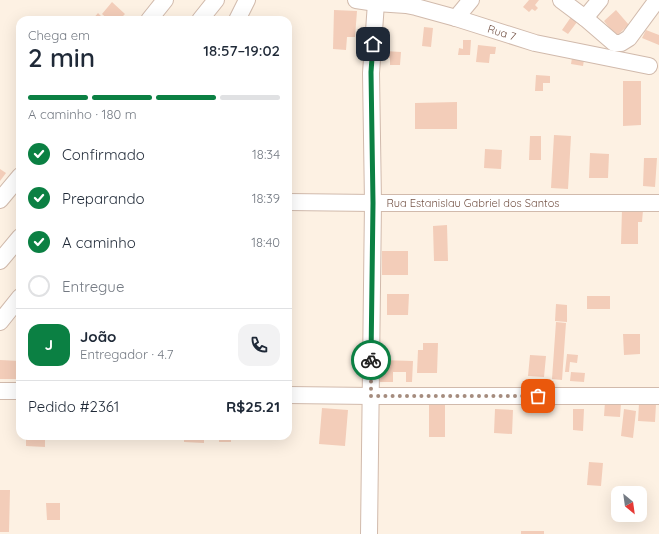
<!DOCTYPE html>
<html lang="pt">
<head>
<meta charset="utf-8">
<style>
  body { margin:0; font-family:Quicksand,sans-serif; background:#f2f2f3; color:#1f2937; height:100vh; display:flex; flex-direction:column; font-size:15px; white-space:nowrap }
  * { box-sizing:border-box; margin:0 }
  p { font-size:13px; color:#747a83 }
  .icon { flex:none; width:22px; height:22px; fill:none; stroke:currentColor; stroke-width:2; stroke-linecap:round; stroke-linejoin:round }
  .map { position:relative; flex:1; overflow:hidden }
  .details { position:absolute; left:16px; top:16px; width:276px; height:424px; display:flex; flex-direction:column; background:#fff; border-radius:12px; box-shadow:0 4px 16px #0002 }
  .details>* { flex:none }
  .needle { width:26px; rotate:151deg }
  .tools { position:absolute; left:611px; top:486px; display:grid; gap:8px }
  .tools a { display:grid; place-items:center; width:36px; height:36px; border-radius:8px; background:#fff; box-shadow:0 4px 16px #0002; font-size:20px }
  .pin { position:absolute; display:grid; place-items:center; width:34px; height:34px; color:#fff; margin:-17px; border-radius:8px; box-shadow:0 2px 6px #0006 }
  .courier { position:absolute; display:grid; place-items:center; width:40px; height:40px; margin:-20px; border:3px solid #0b8043; border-radius:50%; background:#fff; color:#222; box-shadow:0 1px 5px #0007 }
  .summary em { font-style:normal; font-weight:600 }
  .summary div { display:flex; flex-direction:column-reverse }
  .summary { display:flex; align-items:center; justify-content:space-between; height:68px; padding:0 12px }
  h1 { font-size:26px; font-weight:600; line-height:30px }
  .bar { display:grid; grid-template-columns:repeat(4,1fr); gap:6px 4px; align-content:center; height:48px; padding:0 12px }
  .bar i { height:5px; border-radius:3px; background:#e0e1e3 }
  .bar .selected { background:#0b8043 }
  .bar p { grid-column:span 4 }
  .line { display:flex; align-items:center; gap:10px; padding:0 12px; border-top:1px solid #e0e1e3 }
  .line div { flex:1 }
  .round { display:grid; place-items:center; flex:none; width:42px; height:42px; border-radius:12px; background:#f2f2f3 }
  ol { padding:0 12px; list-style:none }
  li { display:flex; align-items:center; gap:12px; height:44px }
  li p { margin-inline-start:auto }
  li .icon { padding:4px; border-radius:50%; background:#0b8043; color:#fff; stroke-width:4 }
  li:last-child { color:#747a83 }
  li i { width:22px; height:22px; border:2px solid #e0e1e3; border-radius:50% }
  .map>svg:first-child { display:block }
</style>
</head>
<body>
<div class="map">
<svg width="659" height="534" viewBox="0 0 659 534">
  <rect width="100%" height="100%" fill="#fdf1e3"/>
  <path fill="#f3cdb9" d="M529 0H539L535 5 538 8 535 11 532 9 529 12 523 7Z
    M112 2 125 14 119 20H109L102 14Z
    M334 10 357 11 355 37H347L346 50 333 49Z
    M616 10 629 25 616 36 604 21Z
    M98 13 105 20H92Z
    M571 17 577 22 568 34 562 30Z
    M424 27 433 28 431 47 422 46Z
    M646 30 659 35V45L642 38Z
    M463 40H471L470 55H458L459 48 463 49Z
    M478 45 496 47 495 54H490L489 63 476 62Z
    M385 51 401 52 400 65H390V58H385Z
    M573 52 585 54 583 66 571 64Z
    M536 75 550 76V83H543V91H535Z
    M623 81H641V125L623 126Z
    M457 102V129H415V103Z
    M554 135 571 136 568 189 551 188Z
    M530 136H541V160H529Z
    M485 149 502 150 501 169 484 168Z
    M590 153 609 154 608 178H589Z
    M644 158H657L655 187 643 186Z
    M0 169 6 173 0 181Z
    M622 209 643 210 642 222H638V244H621Z
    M447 225 448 261H434L433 226Z
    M382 251H408V275H382Z
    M387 294H409L408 315H387Z
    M587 296H610V309H587Z
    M556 304 567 305V322L555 321Z
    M556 322 566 323 562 380 552 379Z
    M623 334H640V354L624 355Z
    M423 343H438L437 373H417L418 350H423Z
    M567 354 578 355 577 363 570 362 569 372H565Z
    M530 355 546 356 544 377 528 376Z
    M0 360 20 361V379H0Z
    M381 360 413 361 412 382H406V372H393V382H380Z
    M571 372 585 373 584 382 570 381Z
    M605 402 621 403 620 417 604 416Z
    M639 403 656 404 655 422 638 421Z
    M429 404H445V437H429Z
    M322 408 348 410 345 446 319 444Z
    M495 409 513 410 512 434 494 433Z
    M573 409H584L583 431 573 430Z
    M624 409 636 411 633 438 621 436Z
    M26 436H45V447L26 446Z
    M184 436H204V443L184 442Z
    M219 436H231V442H219Z
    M258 436H277V439L258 440Z
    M589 462 603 463 601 486 587 485Z
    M0 490H10L9 532H0Z
    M46 503H60V520H47Z
    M521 531H544V534H521Z"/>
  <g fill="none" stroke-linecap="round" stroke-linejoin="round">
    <g stroke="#d1baac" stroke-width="18">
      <g id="minor">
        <path id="s1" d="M356 0 376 3 406 5 416 7 456 18 535 43 649 66"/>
        <path d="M561 0 585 18 600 0"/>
        <path d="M456 18 471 0"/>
        <path d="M585 18 614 43H621L629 38 657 0"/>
        <path d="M149 20 165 0"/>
        <path d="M200 20 216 0"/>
        <path d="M237 20 247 0"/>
        <path d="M0 200 20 176"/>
        <path id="s2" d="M288 202 373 203H659"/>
        <path d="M0 261 20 237"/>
        <path d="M0 322 20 297"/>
        <path d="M0 391H20"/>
        <path d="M288 395 371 396H659"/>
        <path d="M369 534 373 203 371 73 376 3"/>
      </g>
    </g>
    <use href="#minor" stroke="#fff" stroke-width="16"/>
  </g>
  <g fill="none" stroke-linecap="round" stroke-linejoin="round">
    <path stroke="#a58c7e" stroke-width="4" stroke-dasharray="0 7.2" d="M371 360V396H538"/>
    <path stroke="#0b8043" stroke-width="5" d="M371 360 373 203 371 72 373 44"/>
  </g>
  <g text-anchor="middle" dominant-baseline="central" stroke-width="4" stroke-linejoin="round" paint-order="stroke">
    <g font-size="11" fill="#765548" stroke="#fff5ea">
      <text stroke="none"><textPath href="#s1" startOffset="150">Rua 7</textPath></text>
      <text stroke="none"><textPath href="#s2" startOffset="185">Rua Estanislau Gabriel dos Santos</textPath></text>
    </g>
  </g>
</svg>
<div class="tools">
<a><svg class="needle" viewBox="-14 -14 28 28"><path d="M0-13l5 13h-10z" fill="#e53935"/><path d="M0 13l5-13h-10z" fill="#747a83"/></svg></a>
</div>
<div class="pin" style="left:538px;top:396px;background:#ea580c"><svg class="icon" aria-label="bag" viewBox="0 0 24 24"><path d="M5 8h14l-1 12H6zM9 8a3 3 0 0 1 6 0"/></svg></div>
<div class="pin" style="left:373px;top:44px;background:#1f2937"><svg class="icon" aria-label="home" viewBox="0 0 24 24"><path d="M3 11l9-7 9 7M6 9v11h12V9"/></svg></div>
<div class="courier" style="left:371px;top:360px"><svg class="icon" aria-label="bike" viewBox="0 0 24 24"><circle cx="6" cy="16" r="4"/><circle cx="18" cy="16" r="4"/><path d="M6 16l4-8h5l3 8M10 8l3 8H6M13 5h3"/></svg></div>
<section class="details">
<div class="summary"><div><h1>2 min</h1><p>Chega em</p></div><em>18:57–19:02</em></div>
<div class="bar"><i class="selected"></i><i class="selected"></i><i class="selected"></i><i></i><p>A caminho · 180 m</p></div>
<ol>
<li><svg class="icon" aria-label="check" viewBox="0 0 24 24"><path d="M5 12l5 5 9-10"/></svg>Confirmado<p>18:34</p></li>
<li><svg class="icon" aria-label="check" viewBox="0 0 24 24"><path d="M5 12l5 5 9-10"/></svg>Preparando<p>18:39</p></li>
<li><svg class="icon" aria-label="check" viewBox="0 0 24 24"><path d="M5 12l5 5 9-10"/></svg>A caminho<p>18:40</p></li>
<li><i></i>Entregue</li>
</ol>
<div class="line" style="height:72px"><b class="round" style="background:#0b8043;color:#fff">J</b><div><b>João</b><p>Entregador · 4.7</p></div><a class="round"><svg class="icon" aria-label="phone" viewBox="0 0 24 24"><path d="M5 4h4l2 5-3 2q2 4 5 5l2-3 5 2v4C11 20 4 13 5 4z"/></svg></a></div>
<div class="line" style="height:52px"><div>Pedido #2361</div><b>R$25.21</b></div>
</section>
</div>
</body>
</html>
